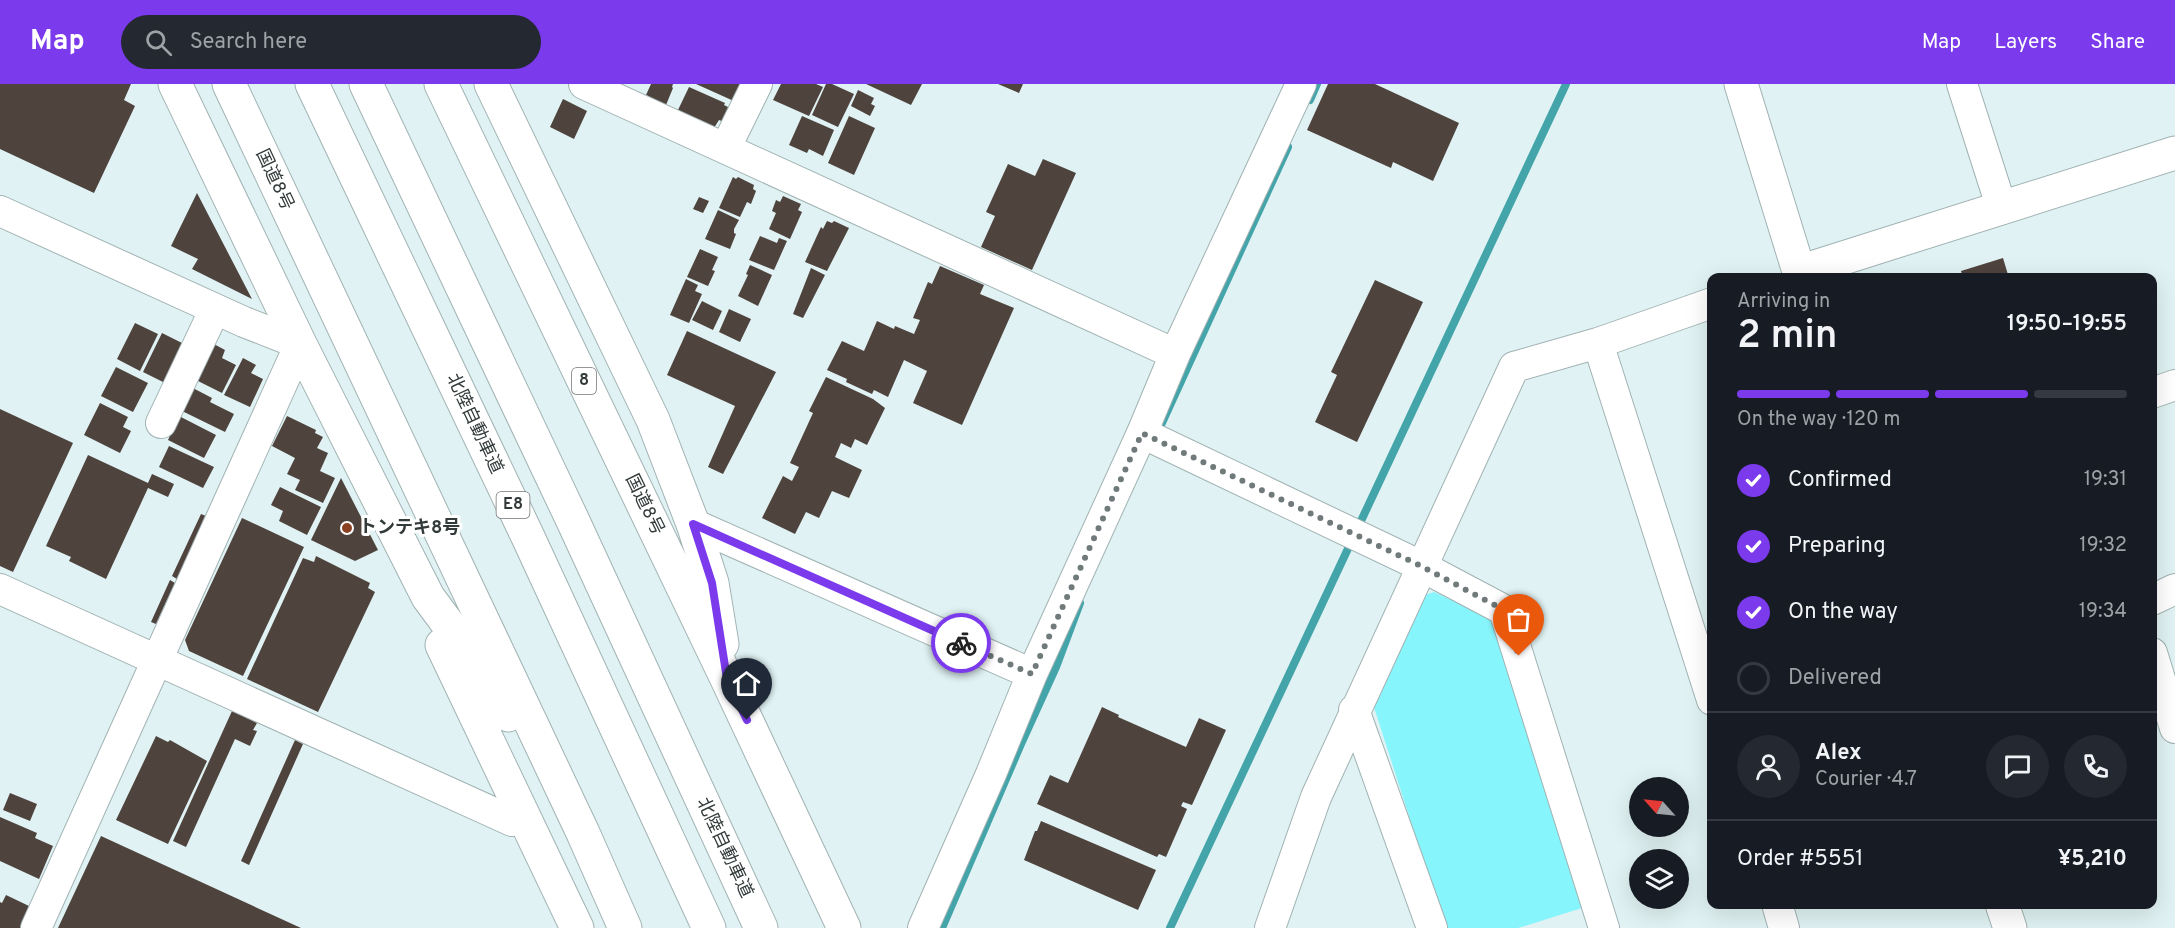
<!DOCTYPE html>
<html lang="en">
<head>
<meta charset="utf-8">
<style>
  body { margin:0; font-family:Overpass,"Noto Sans JP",sans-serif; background:#242831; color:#f1f3f6; height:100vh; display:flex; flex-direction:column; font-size:22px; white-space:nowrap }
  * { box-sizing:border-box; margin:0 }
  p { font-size:20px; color:#9ea1a6 }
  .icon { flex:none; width:33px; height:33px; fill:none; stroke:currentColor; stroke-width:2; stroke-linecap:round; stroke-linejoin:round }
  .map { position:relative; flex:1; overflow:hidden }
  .sheet { position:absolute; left:1707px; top:189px; width:450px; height:636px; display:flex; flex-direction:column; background:#171b24; border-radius:12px; box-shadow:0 6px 24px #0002 }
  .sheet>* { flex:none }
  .needle { width:39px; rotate:297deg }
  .controls { position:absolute; left:1629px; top:693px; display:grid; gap:12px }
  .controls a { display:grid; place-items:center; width:60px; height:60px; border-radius:50%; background:#171b24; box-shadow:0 6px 24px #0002; font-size:30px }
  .pin { position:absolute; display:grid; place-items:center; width:51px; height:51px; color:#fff; margin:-62px -26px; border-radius:50% 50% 50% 0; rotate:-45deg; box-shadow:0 0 6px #0007 }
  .pin .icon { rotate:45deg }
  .courier { position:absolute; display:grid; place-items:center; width:60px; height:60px; margin:-30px; border:4px solid #7c3aed; border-radius:50%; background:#fff; color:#222; box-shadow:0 2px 8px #0007 }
  .headline em { font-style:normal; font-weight:600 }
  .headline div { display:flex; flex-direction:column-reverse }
  .headline { display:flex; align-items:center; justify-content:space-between; height:102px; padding:0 30px }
  h1 { font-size:39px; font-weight:600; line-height:45px }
  .bar { display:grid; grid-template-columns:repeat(4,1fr); gap:9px 6px; align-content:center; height:72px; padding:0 30px }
  .bar i { height:8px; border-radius:4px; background:#363941 }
  .bar .on { background:#7c3aed }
  .bar p { grid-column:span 4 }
  .line { display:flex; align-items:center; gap:15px; padding:0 30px; border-top:2px solid #363941 }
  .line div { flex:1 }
  .round { display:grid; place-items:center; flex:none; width:63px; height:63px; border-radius:32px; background:#242831 }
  ol { padding:0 30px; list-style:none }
  li { display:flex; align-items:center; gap:18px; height:66px }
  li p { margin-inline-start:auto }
  li .icon { padding:6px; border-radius:50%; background:#7c3aed; color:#fff; stroke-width:4 }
  li:last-child { color:#9ea1a6 }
  li i { width:33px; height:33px; border:3px solid #363941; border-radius:50% }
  header { display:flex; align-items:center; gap:36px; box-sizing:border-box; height:84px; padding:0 30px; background:#7c3aed; color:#fff }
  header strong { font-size:28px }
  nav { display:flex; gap:33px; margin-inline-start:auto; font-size:21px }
  .search { width:420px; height:54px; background:#242831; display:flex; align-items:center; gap:15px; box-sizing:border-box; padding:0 21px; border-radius:33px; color:#9ea1a6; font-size:22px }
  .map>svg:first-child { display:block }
</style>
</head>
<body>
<header>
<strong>Map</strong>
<div class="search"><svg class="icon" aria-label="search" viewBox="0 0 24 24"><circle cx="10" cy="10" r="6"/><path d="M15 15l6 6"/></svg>Search here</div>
<nav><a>Map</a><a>Layers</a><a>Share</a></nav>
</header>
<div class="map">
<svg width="2175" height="844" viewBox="0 0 2175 844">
  <rect width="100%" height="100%" fill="#e0f2f3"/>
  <path fill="#86f5fc" d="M1434 508 1490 534 1497 542 1582 824 1518 844H1445L1372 617 1419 513Z"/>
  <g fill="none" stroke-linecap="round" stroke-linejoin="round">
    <path stroke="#43a4a9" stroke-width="8" d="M1310 16 1317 0
      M1161 341 1288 63
      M942 844 1021 660 1056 583 1080 519
      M1170 844 1566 0"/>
  </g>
  <path fill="#4f433e" d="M0 0H131L124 16 135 22 94 109 0 65Z
    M651 0H673L672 3 673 4 666 21 646 11Z
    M696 0H747L736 18Z
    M781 0H816L823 3 809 32 773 16Z
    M826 0H832L854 10 838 43 812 31Z
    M866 0H922L911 21Z
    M998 0H1023L1019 9Z
    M1328 0H1375L1459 39 1433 97 1393 78 1391 84 1307 46Z
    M689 3 725 19 724 21 738 28 731 41 719 36 714 44 678 26Z
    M858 6 874 14 871 20 875 22 870 32 851 22Z
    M563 15 587 27 574 55 550 43Z
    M802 32 834 46 823 72 809 65 807 69 789 61Z
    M849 32 875 44 854 91 828 79Z
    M1043 75 1076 89 1032 186 981 163 995 132 986 128 1008 80 1035 92Z
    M733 93 736 95 738 93 754 101 753 105 756 107 751 120 747 118 740 133 719 124Z
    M197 109 252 215 192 185 198 175 171 162Z
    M783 112 801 120 798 126 802 128 790 155 769 145 776 129 772 127 776 116 780 118Z
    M699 113 709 117 703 129 693 125Z
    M718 126 739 136 734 145V149L736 150 730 165 705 155Z
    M827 137 832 139 834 137 849 144 827 187 805 178 821 143 823 145Z
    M760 152 777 159 779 154 787 157 774 186 749 176Z
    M700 165 718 173 712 186 715 187 708 202 687 193Z
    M2003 174 2009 194H1963L1961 187Z
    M750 181 772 191 758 222 738 212 748 191 746 190Z
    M940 182 984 201 980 210 1014 224 962 341 913 319 927 287 904 276 888 313 874 306 872 310 846 298 847 295 827 286 842 257 864 267 877 237 894 245 895 242 914 250 920 236 913 234 928 198 932 200Z
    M811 184 825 191 803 234 793 230Z
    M686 195 698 201 695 207 702 210 689 239 670 231Z
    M1375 196 1423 218 1357 358 1315 338 1337 291 1331 288Z
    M702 217 722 227 713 246 692 236Z
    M729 225 751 235 740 258 719 248Z
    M135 239 158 250 140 287 117 275Z
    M687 247 776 288 723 390 708 383 735 322 667 291Z
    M162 249 186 261 167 300 143 288Z
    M212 259 225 266 222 274 236 281 222 309 194 295Z
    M243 274 256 281 251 289 263 295 250 323 224 311Z
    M116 283 148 299 133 328 101 312Z
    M826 293 873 315 885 324 867 361 855 355 851 364 841 359 835 373 862 386 849 414 832 407 819 434 806 428 795 450 762 434 783 392 792 397 799 383 790 379 813 329 809 327Z
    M191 303 212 314 210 318 234 330 225 348 180 326Z
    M100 319 128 333 123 343 131 347 120 369 84 351Z
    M0 325 73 359 13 488 0 482Z
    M179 332 216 351 204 374 168 356Z
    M287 332 316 346 315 349 323 353 317 364 328 369 320 387 335 394 323 419 295 406 300 396 287 390 295 374 272 362Z
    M169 362 214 383 203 404 159 383Z
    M88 371 148 399 152 390 174 400 168 413 148 404 106 495 69 477 71 473 46 462Z
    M341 394 378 466 355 477 311 456Z
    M280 403 321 423 307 451 279 437 283 427 271 421Z
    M201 430 206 432 177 495 172 492Z
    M242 434 304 463 243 592 189 567 185 556Z
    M316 472 370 499 368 504 375 508 318 628 247 595 303 474 314 478Z
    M170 496 175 499 156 540 151 538Z
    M1102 623 1119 631 1118 633 1186 663 1199 634 1226 646 1192 721 1183 718 1181 722 1187 725 1166 773 1159 770 1157 773 1037 720 1050 691 1068 699Z
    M232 627 257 639 253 646 257 647 250 662 235 655 186 763 173 757Z
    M156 652 168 658 170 656 207 677 168 760 116 736Z
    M295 656 303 660 249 781 241 777Z
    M10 709 37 720 30 737 3 726Z
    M0 733 37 749 35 754 53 762 39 795 0 777Z
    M1041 737 1156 786 1138 826 1024 776 1035 747H1037Z
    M101 752 301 844H58Z
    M6 811 29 822 20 844H0V818L2 819Z"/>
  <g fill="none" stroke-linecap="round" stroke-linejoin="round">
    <g stroke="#a1b2b3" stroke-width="32">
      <path id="street" d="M584 0 1175 270
        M1962 0 2002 125
        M726 63 757 0
        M0 127 244 238 300 260 36 844
        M1598 259 1712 616
        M2152 309 2175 301
        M161 339 215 225
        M1142 349 1421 482 1504 526 1604 844
        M693 440 1032 590
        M0 505 512 737 524 732
        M2152 516 2175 505
        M2152 569 2175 644
        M1354 626 1432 844
        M1777 820 1784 844
        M923 844 991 690 1032 590 1142 349 1175 270 1301 0
        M1270 844 1316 713 1514 283 1598 259 1712 219"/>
    </g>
    <g stroke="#a1b2b3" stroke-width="35">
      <path id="secondary" d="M1741 0 1801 194
        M1799 188 2175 69
        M2002 820 2010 844"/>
    </g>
    <g stroke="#a1b2b3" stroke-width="35">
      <path id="highway" d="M175 0 300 260 428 513 462 559 508 631
        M229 0 583 749 625 844
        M312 0 528 453 709 844
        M366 0 573 437 761 844
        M441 0 727 595 844 844
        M491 0 653 336 693 440 712 499 722 560
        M442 561 577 844"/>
    </g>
    <use href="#street" stroke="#fff" stroke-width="30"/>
    <use href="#secondary" stroke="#fff" stroke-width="33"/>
    <use href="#highway" stroke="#fff" stroke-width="33"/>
  </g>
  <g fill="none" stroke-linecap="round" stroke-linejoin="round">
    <path stroke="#707a7b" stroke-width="6" stroke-dasharray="0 10.8" d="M961 559 1032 590 1142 349 1421 482 1504 526 1519 572"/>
    <path stroke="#7c3aed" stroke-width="8" d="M747 636 727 595 712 499 693 440 961 559"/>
  </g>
  <circle fill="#894121" stroke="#fff" stroke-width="2" cx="347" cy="444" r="6"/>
  <g text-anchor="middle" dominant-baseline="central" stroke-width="6" stroke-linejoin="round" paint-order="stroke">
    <g fill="#fff" stroke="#707575" stroke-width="1.5">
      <rect x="572" y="284" width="24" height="26" rx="4.5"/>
      <rect x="496.5" y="408" width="33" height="26" rx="4.5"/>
    </g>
    <g font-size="16" font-weight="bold" fill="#333a3a">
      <text x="584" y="297">8</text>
      <text x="513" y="421">E8</text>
    </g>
    <g font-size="18" fill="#333a3a" stroke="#fff">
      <text transform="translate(274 96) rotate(65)">国道8号</text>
      <text transform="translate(474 340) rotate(65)">北陸自動車道</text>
      <text transform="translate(644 421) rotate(64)">国道8号</text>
      <text transform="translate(724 764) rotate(65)">北陸自動車道</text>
    </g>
    <g font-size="18" font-weight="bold" fill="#333a3a" stroke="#fff" text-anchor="start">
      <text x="359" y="444">トンテキ8号</text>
    </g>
  </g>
</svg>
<div class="controls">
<a><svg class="needle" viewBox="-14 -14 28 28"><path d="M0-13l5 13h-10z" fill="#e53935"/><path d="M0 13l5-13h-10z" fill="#9ea1a6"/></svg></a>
<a><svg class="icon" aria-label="layers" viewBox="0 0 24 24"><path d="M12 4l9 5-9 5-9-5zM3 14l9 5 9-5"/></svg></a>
</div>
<div class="pin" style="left:1519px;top:572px;background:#ea580c"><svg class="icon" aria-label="bag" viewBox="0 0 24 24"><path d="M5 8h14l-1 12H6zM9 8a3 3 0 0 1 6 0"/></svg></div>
<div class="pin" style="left:747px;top:636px;background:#1f2937"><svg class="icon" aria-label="home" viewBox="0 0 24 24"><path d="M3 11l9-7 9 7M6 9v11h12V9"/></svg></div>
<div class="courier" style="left:961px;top:559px"><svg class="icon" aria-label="bike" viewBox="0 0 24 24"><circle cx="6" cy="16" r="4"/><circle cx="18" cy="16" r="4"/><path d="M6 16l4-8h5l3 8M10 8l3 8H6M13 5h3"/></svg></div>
<section class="sheet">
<div class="headline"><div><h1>2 min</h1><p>Arriving in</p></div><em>19:50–19:55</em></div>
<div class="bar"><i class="on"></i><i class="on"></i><i class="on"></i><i></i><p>On the way · 120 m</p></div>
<ol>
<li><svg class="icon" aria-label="check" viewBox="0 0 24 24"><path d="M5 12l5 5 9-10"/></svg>Confirmed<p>19:31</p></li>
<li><svg class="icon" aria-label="check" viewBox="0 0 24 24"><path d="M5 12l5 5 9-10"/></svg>Preparing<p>19:32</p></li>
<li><svg class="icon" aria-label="check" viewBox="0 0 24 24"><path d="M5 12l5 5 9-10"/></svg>On the way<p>19:34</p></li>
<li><i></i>Delivered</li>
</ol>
<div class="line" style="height:108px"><a class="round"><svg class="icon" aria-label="person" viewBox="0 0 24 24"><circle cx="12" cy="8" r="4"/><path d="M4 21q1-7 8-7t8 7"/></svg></a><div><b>Alex</b><p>Courier · 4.7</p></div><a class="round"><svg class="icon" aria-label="chat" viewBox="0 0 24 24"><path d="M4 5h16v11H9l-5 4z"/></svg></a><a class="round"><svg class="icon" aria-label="phone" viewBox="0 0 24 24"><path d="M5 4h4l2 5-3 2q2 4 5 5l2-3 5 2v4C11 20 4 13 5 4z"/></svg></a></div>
<div class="line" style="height:78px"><div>Order #5551</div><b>¥5,210</b></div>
</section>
</div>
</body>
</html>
